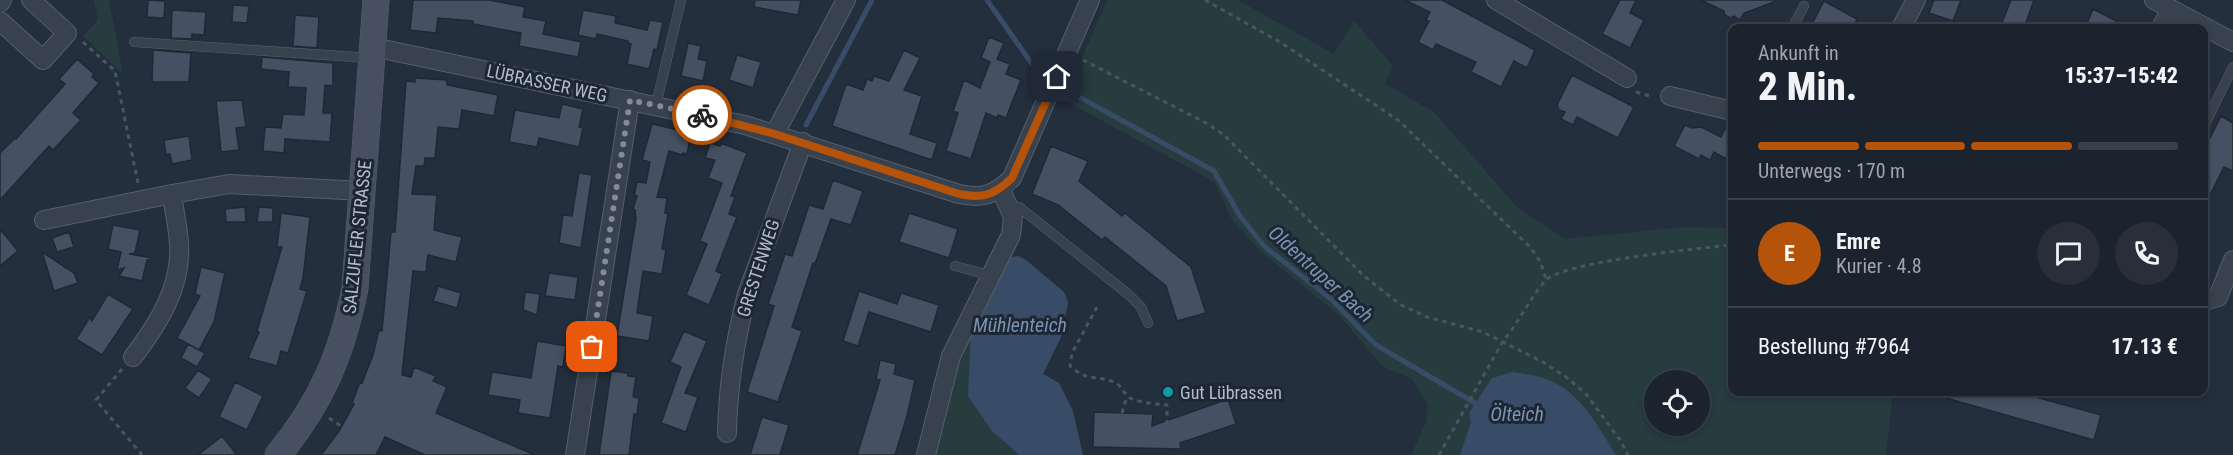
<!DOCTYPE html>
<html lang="de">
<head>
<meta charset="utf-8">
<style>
  body { margin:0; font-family:"Roboto Condensed",sans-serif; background:#282f3a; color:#f1f3f6; height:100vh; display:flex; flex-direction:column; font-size:22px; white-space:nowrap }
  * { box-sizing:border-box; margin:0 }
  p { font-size:20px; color:#a0a4aa }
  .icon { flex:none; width:33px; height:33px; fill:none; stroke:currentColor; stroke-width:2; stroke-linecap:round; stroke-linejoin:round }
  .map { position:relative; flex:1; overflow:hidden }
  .panel { position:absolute; left:1728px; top:24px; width:480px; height:372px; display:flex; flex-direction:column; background:#1b232e; border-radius:12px; box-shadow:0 3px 9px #0003,0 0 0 2px #39404a }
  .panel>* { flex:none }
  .tools { position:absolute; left:1644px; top:370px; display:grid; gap:12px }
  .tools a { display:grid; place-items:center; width:66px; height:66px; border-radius:50%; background:#1b232e; box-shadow:0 3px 9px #0003,0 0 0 2px #39404a; font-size:30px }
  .pin { position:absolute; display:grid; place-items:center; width:51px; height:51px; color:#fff; margin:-26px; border-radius:12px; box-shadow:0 3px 9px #0006 }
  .courier { position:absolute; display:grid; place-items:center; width:60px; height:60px; margin:-30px; border:4px solid #b45309; border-radius:50%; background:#fff; color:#222; box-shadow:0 2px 8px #0007 }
  .head em { font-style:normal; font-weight:800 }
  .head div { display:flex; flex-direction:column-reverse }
  .head { display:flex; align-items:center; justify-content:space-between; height:102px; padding:0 30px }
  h1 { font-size:39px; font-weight:800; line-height:45px }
  .bar { display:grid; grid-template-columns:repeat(4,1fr); gap:9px 6px; align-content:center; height:72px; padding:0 30px }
  .bar i { height:8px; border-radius:4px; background:#39404a }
  .bar .selected { background:#b45309 }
  .bar p { grid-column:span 4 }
  .line { display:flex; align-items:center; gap:15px; padding:0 30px; border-top:2px solid #39404a }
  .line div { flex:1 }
  .round { display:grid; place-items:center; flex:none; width:63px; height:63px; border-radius:32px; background:#282f3a }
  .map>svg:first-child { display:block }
</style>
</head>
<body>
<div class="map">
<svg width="2233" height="455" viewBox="0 0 2233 455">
  <rect width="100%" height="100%" fill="#242f3e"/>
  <path fill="#263c3f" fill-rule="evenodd" d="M94 0H109L123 74 83 36 98 20Z
    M1107 0H1238L1334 54 1354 21 1393 66 1385 84 1434 112 1518 208 1565 239 1684 227 1732 228V392H1893L1886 455H1411L1426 422 1428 404 1412 379 1383 367 1338 314 1259 250 1231 218 1215 182 1064 100ZM1654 381H1700V426H1654Z
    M971 331 992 431 1019 455H931L955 367Z"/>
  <path fill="#394c67" d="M1018 256 1026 260 1064 292 1068 302 1062 335 1043 374 1059 383 1073 411 1083 455H1019L992 431 968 396 971 331 1009 258Z
    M1513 372C1524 374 1536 375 1546 379 1580 391 1598 426 1616 455H1460L1471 422 1469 413 1492 378Z"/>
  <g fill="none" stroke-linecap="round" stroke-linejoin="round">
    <path stroke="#394c67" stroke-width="5" d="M987 0 1032 64 1072 93 1214 171 1240 216 1265 247 1330 298 1376 345 1475 403 1478 409
      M806 125 872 0"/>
  </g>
  <path fill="#455162" stroke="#1f2835" stroke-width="1.5" d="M148 0 165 1 164 18 147 17Z
    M413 0H489L525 7 523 17 546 21 543 34 581 42 578 57 519 46 521 33 473 24V21L438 18 436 33 410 30Z
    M755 0H801L798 15 754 7Z
    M1405 0H1442L1535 50 1527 68 1514 61 1501 87 1471 72 1476 62 1436 44 1433 50 1418 42 1429 21 1426 20 1430 12Z
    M1620 0H1636L1630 13 1644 20 1630 48 1602 34Z
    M1701 0H1774V2L1744 13 1740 20 1734 16 1730 18 1725 15 1724 11Z
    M1934 0H1961L1953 21 1929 13Z
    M2011 0H2034L2024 28H2000Z
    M1824 1 1857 19 1853 28H1810Z
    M233 5 249 6 247 23 232 22Z
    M2093 9 2130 28H2085Z
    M172 10 206 12 204 35 192 34V39L171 38Z
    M583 10 616 16 615 23 647 30 650 20 663 22 657 50 654 49 649 69 627 64 631 44 628 43V41L597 34 596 39 578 35Z
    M295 15 319 17 317 48 293 46Z
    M989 37 1004 43 997 59 1010 64 1006 74 1021 80 1006 118 998 115 997 118 986 113 971 159 946 151 958 113 953 111 964 80 980 88 990 62 981 58Z
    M688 43 701 46 698 59 707 61 703 81 681 76Z
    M153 50 191 53 189 82H152Z
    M904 50 920 58 904 90 922 96 910 134 937 143 932 160 832 126 846 84 863 90 867 79 872 81 874 76 889 81Z
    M737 55 761 62 753 88 729 80Z
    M262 57 333 63V86L325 85 323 113H332L330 142 285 139 284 153 263 151 265 127 281 128 283 114 304 115 306 88 288 87 289 72 261 69Z
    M77 59 94 74 92 77 99 83 73 113 81 120 53 150 49 146 0 200V153L15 138 16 139 65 84 59 79Z
    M1572 75 1634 107 1618 138 1577 117 1573 125 1561 119 1565 112 1559 110 1557 105Z
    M415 78 447 80V85L498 95 494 116 462 110 459 129 438 127 435 158H425L424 166H416L412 194 437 195 434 230 462 237 456 262 428 255 426 272 413 271 402 375 411 377 414 367 436 376 433 381 447 387 436 413 535 455H425L385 437 376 455H321L339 431 354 404 352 403 360 382 362 383 373 355 379 330 382 331 391 232H395L406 81 415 82Z
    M242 100 246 127 236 128 239 150 221 152 216 101Z
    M562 104 583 109 579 127 583 128 579 147 539 138 537 147 509 142 515 110 559 118Z
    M2221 116 2233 123V171L2224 167 2204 207V150Z
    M1728 122H1732V162L1714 152 1710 160 1701 155 1699 159 1674 146 1685 125 1692 128 1701 127 1721 137Z
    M652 124 688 132 686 138 690 139 687 154 683 153 682 155 669 151 657 197 667 198 665 213H668L662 249H666L662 274 643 271 637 313 653 316 649 341 617 336 636 219 635 210 633 209 637 196 634 195 637 182 646 183 650 162 642 160Z
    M189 136 192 160 172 164 170 154 166 155 164 140Z
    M710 143 720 146 721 143 747 153 731 196 735 197 729 214 737 217 716 271 722 274 709 305 686 295 707 244 700 241 722 183 708 178 715 160 705 158Z
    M1051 146 1088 161 1079 181 1122 216 1125 213 1191 267 1206 313 1177 321 1166 286 1105 237 1102 240 1058 205 1032 194Z
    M579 173 592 175 581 248 559 243 563 215 572 216Z
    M833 180 863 191 851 225 831 219 815 264 813 263 792 327 802 331 778 402 747 392 774 306 768 304 785 254 792 256 809 205 823 209Z
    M245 207 246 222H226L225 209Z
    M259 207 273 208V222H257Z
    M281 213 310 217 303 278 300 289 307 291 288 353 281 351 277 366 248 358 259 332 257 331 282 247H277Z
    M909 213 958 229 949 258 899 242Z
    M113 225 140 230 135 253 129 254 153 258 147 260 142 281 119 276 124 268 117 270 121 252 108 249Z
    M0 229 18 251 0 266Z
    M69 232 74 247 57 252 52 238Z
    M42 252 74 273 78 283 54 291Z
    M201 267 225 273 214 322 199 350 177 338 200 296 195 294Z
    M549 273 578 277 575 300 545 296Z
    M438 286 461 293 457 308 433 301Z
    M859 291 897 304 901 293 939 305 931 332 869 312 858 346 843 341Z
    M525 292 540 294 537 315 523 310Z
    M108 294 133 309 102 355 76 339 90 317 92 321Z
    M684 331 707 341 685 393 698 397 686 432 661 423 681 367 670 362Z
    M537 341 566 346 563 367 558 366 550 418 518 413 520 400 488 395 492 372 531 378Z
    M188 344 205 353 197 367 181 358Z
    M880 360 896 364 894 374 915 380 907 416 895 455H857L880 380 876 379Z
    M198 370 212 379 199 398 185 388Z
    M611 371 628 373V376L636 377 633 397 639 398 637 415 634 414 629 455H599Z
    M235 382 263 396 247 430 219 417Z
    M1940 392H2018L2101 415 2094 440 1939 396Z
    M1228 399 1236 424 1180 443 1181 449 1093 447 1094 412 1153 414 1152 426Z
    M762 417 789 425 780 455H750Z
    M222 436 237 455H198Z"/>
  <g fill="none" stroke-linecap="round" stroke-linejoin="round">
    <g stroke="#565f6c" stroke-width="10">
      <path id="lane" d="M1792 28 1804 6
        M134 42 370 58
        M656 105 681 0
        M2204 126 2233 67
        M1011 209 1019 207 1128 294 1141 307 1148 323
        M955 266 992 276"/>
    </g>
    <g stroke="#565f6c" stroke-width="20">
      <path id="street" d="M1496 0 1627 78
        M2154 0 2171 9 2161 28
        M0 3 2 0
        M2171 9 2233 42
        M0 21 43 60 67 33 31 0
        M1901 28 1916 0
        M373 47 745 125 959 194C983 199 994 195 1012 178L1090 0
        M1670 96 1732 111
        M775 133 846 0
        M44 220 172 194 229 184 363 191
        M2204 301 2218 297 2233 260
        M133 357C158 324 182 287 179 244 178 227 174 210 172 194
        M727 433C728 387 735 340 747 294L803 142
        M575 455 630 100
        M926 455 951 356 1011 235 1013 217 1000 188"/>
    </g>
    <g stroke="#565f6c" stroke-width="27">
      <path id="secondary" d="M278 455C321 403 342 354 355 288L376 0"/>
    </g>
    <path stroke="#44595c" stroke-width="3" stroke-dasharray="4.5 4.5" stroke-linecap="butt" d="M1205 0 1280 42 1398 120 1530 247 1540 261 1546 279
      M83 42 115 71 138 183
      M1083 60 1208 124 1224 135 1364 276 1401 305 1427 317 1483 332 1543 362 1566 377 1586 394 1620 440 1628 455
      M1636 92 1653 97
      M1097 307 1072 353 1070 366C1087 382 1097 375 1114 382 1122 385 1123 394 1130 398 1140 403 1156 404 1167 405V425
      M122 369 96 400 142 455
      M1122 413 1127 396
      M329 418 341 426
      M1439 455 1503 341C1519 322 1530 298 1545 281 1561 262 1702 248 1732 245"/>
    <use href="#lane" stroke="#38414e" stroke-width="9"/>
    <use href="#street" stroke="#38414e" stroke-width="18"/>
    <use href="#secondary" stroke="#465061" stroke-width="26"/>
  </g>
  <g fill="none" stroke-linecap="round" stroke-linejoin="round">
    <path stroke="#828b98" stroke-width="6" stroke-dasharray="0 10.8" d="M592 347 630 100 702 115"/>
    <path stroke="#b45309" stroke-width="8" d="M702 115 775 134 959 194C983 199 994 195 1012 178L1057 77"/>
  </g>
  <circle fill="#0f9aa8" stroke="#1d2633" stroke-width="2" cx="1168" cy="392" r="6"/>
  <g text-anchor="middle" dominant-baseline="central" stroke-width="6" stroke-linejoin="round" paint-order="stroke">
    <g font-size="18" fill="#b4bcc9" stroke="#1d2633">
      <text transform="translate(547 83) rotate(12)">LÜBRASSER WEG</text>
      <text transform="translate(357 237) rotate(-84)">SALZUFLER STRASSE</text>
      <text transform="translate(758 268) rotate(-72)">GRESTENWEG</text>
    </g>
    <g font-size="18" fill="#b4bcc9" stroke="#1d2633" text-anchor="start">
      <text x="1180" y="392">Gut Lübrassen</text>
    </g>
    <g font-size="20" font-style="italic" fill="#7c92b1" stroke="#1d2633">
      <text transform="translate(1321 274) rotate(42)">Oldentruper Bach</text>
      <text x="1020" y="325">Mühlenteich</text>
      <text x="1517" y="414">Ölteich</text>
    </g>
  </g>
</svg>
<div class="tools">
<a><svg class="icon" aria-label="locate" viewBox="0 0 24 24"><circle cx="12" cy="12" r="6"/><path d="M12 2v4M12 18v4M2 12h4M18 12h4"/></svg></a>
</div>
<div class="pin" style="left:592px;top:347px;background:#ea580c"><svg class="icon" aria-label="bag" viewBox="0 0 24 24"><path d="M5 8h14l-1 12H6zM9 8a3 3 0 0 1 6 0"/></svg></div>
<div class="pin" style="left:1057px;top:77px;background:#1f2937"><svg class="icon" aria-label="home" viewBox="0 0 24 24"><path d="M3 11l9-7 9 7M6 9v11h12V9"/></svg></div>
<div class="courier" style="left:702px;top:115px"><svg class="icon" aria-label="bike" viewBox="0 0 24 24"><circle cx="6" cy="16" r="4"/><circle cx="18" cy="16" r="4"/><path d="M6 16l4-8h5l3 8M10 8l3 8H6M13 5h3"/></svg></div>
<section class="panel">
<div class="head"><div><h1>2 Min.</h1><p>Ankunft in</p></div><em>15:37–15:42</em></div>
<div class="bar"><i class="selected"></i><i class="selected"></i><i class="selected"></i><i></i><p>Unterwegs · 170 m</p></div>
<div class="line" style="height:108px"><b class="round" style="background:#b45309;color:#fff">E</b><div><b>Emre</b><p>Kurier · 4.8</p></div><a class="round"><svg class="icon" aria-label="chat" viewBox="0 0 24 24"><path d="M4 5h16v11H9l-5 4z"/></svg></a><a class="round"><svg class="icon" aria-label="phone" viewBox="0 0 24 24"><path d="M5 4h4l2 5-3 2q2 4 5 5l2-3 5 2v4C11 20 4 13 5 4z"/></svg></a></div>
<div class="line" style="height:78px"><div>Bestellung #7964</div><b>17.13 €</b></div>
</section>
</div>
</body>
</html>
